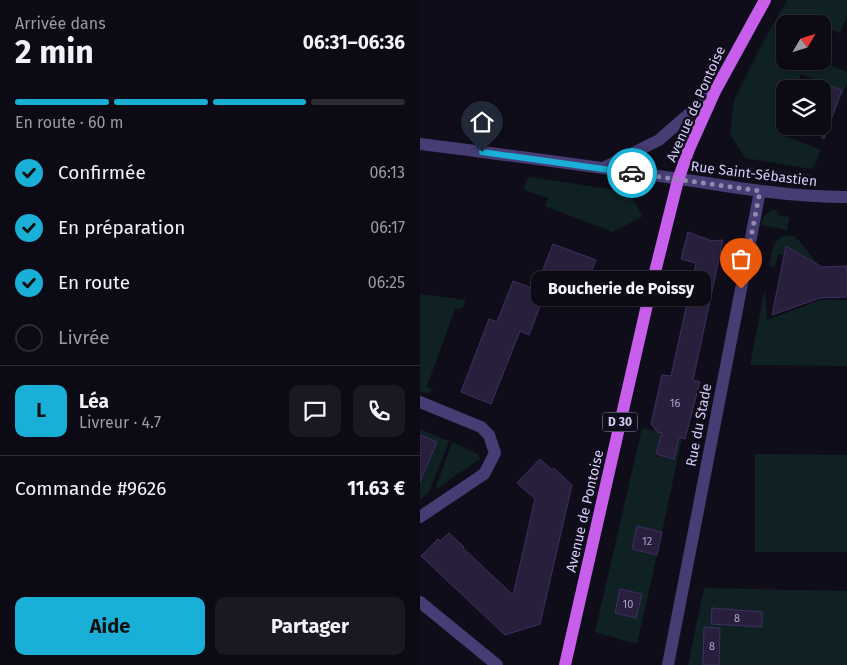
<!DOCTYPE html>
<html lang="fr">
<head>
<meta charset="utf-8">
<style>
  body { margin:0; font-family:"Fira Sans",sans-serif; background:#1a1822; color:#f1f3f6; height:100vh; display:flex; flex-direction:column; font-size:19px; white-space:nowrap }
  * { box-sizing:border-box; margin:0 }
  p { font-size:16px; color:#9a9aa0 }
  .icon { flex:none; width:28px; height:28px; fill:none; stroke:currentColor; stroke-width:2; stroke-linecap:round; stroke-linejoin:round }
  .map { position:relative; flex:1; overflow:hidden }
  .side { display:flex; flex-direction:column; background:#0c0a14; width:420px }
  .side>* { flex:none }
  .needle { width:32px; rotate:52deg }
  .buttons { position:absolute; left:356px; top:15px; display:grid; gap:10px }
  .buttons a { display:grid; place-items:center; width:55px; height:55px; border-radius:10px; background:#0c0a14; box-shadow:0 1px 4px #0004,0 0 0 1px #2c2b34; font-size:25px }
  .pin { position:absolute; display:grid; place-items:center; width:42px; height:42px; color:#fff; margin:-51px -21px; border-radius:50% 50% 50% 0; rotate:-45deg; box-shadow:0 0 5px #0007 }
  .pin .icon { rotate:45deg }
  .courier { position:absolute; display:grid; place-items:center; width:50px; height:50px; margin:-25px; border:4px solid #19afd7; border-radius:50%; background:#fff; color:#222; box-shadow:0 1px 6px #0007 }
  .bubble { position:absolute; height:35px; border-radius:10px; background:#0c0a14; box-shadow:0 1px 4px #0004,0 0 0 1px #2c2b34; font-size:16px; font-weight:700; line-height:35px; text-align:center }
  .headline em { font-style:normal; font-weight:700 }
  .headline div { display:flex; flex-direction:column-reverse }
  .headline { display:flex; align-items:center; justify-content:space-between; height:85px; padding:0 15px }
  h1 { font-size:32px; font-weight:700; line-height:38px }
  .bar { display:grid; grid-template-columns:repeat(4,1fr); gap:8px 5px; align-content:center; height:60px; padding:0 15px }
  .bar i { height:6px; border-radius:4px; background:#2c2b34 }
  .bar .active { background:#19afd7 }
  .bar p { grid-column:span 4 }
  .line { display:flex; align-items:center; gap:12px; padding:0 15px; border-top:1px solid #2c2b34 }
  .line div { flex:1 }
  .round { display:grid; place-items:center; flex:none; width:52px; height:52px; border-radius:10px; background:#1a1822 }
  ol { padding:0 15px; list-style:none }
  li { display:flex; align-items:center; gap:15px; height:55px }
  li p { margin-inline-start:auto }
  li .icon { padding:5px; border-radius:50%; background:#19afd7; color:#111; stroke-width:4 }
  li:last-child { color:#9a9aa0 }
  li i { width:28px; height:28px; border:2px solid #2c2b34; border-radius:50% }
  .primary-button { display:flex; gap:10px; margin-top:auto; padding:10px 15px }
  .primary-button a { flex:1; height:58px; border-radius:10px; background:#19afd7; color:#111; font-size:20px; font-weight:700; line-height:58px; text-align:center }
  .primary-button a+a { background:#1a1822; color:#f1f3f6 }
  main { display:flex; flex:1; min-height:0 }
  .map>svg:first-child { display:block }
</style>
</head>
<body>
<main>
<section class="side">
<div class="headline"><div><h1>2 min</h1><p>Arrivée dans</p></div><em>06:31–06:36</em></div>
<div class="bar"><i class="active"></i><i class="active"></i><i class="active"></i><i></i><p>En route · 60 m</p></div>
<ol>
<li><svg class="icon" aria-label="check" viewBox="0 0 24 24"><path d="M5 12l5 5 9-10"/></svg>Confirmée<p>06:13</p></li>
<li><svg class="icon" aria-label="check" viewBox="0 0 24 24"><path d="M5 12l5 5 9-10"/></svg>En préparation<p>06:17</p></li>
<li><svg class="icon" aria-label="check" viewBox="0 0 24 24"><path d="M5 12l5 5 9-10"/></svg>En route<p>06:25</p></li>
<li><i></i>Livrée</li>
</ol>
<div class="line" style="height:90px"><b class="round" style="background:#19afd7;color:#111">L</b><div><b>Léa</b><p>Livreur · 4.7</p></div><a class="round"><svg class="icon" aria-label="chat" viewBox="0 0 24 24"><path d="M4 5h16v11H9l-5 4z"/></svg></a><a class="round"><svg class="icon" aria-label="phone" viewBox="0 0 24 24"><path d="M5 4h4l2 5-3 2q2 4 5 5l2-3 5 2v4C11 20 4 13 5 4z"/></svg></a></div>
<div class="line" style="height:65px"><div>Commande #9626</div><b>11.63 €</b></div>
<div class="primary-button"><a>Aide</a><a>Partager</a></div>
</section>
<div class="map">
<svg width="427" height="665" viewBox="0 0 427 665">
  <rect width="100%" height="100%" fill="#100d1a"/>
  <path fill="#102123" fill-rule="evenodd" d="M367 0H427V17L420 33 403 26 402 24 391 21 389 24H365V61H401L427 72V83L420 101 422 90 381 74 375 89H365V126L357 133 401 150 392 169 325 158 310 134 314 100 344 40Z
    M325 166 372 173 391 174 393 177 390 182 324 172Z
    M110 177 208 192 223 216 193 232 125 206 128 198 104 190 106 181Z
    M352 210H356L360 216 369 217 367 230 340 225 344 216Z
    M362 236H375L398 264 367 246 364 255 358 254 355 267 349 266 354 244Z
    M345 288 347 320 400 300H427V366L330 365Z
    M0 294 46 300 42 308 35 309 7 386 13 390 9 393 0 392Z
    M222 428 262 438 242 532 217 527 212 549 237 555 217 644 175 632ZM241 438 258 443 253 459 239 455 238 458 235 457ZM200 589 222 594 216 618 195 613Z
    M0 429 29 441 9 492 0 500V476L2 477 17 443 0 435Z
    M32 442 58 454 60 459 15 490Z
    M335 454 427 455V552H335Z
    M284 588 427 591V665H268Z"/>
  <path fill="#281f3c" stroke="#3f2f62" d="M402 83 422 90 404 139 402 138Z
    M268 232 292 241 303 240 273 380 280 382 265 439 259 437 254 459 236 454 242 433 237 432 231 424 242 375 251 376 276 263 261 259Z
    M133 244 176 260 159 302 117 285Z
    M366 246 402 267 427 266V297L400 298 352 315Z
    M93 281 125 293 109 335 100 331 71 404 41 392 69 319 77 322Z
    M0 435 17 442 0 482Z
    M120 459 132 470 134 468 152 485 120 624 85 635 1 556 18 539 20 541 29 533 44 547 43 548 93 595 115 499 97 483Z
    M217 526 242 532 237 555 212 549Z
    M200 589 222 594 216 618 195 613Z
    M292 608 342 612V627L291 624Z
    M284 627 300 628 299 665H283Z"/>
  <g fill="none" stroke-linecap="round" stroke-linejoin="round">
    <path stroke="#453d73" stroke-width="12" d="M0 144C96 156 191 169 287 183 334 191 380 197 427 197
      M183 168 239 140 295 91
      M0 402 61 427 69 435 75 453 64 474 0 517
      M0 602 77 665
      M248 665 340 191"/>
    <path stroke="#c75fec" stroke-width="12" d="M145 665 229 296 258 180 269 149 295 91 345 0"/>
  </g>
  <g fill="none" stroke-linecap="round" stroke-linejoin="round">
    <path stroke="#9188ab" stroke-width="5" stroke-dasharray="0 9" d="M212 173 340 191 321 289"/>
    <path stroke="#19afd7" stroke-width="6" d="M62 152 212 173"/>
  </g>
  <g text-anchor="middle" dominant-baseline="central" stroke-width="5" stroke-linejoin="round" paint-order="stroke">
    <g font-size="11" fill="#aaa0ca">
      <text x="255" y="403">16</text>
      <text x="227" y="541">12</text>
      <text x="208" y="604">10</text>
      <text x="317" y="618">8</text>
      <text x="292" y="646">8</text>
    </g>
    <rect fill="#100d1a" stroke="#9b92b6" stroke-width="1" x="182.5" y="412.5" width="35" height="19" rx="4"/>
    <g font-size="12" font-weight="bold" fill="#d6cbf9">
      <text x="200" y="422">D 30</text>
    </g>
    <g font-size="14" fill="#d6cbf9" stroke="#100d1a">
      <text transform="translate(276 104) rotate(-66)">Avenue de Pontoise</text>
      <text transform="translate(334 174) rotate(7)">Rue Saint-Sébastien</text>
      <text transform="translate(279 425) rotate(-79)">Rue du Stade</text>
      <text transform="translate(165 511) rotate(-77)">Avenue de Pontoise</text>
    </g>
  </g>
</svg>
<div class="buttons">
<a><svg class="needle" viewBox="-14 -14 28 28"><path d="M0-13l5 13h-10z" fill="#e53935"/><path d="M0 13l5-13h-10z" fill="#9a9aa0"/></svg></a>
<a><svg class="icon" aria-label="layers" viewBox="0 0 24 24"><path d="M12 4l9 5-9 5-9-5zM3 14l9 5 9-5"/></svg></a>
</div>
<div class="pin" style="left:321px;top:289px;background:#ea580c"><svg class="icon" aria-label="bag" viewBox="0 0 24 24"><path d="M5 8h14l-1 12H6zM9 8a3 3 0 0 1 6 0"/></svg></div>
<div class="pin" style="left:62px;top:152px;background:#1f2937"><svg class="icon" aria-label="home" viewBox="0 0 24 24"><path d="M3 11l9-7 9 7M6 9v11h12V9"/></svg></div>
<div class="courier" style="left:212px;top:173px"><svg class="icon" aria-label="car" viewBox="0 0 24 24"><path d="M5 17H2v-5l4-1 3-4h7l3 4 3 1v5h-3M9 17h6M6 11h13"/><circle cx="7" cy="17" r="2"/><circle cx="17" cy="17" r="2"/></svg></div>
<div class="bubble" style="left:111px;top:271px;width:180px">Boucherie de Poissy</div>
</div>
</main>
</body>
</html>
